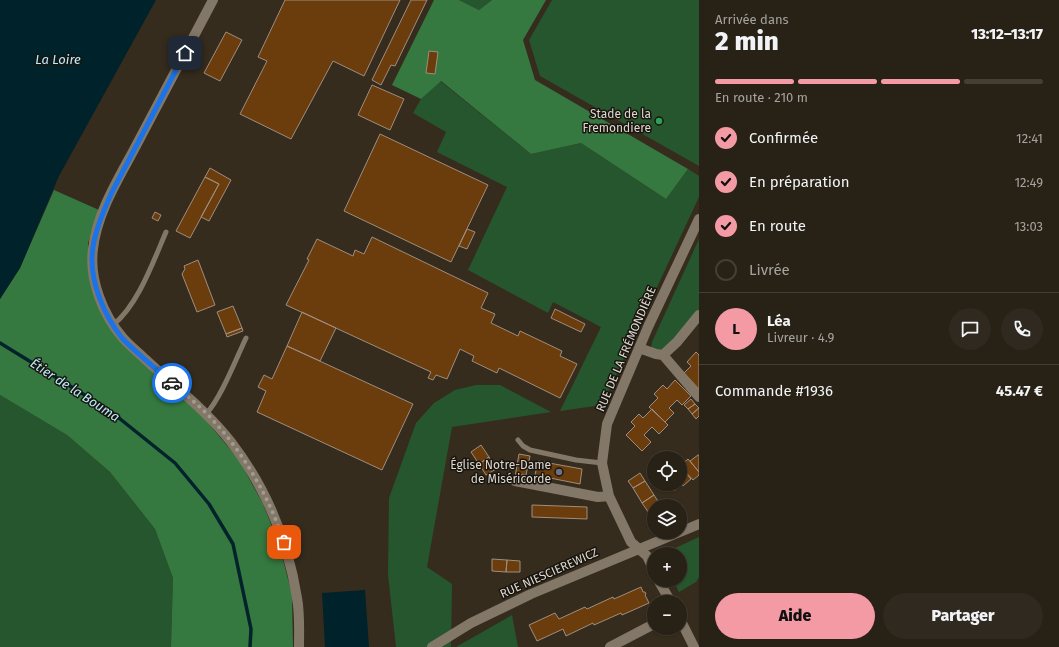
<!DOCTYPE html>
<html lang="fr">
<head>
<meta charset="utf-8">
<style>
  body { margin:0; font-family:"Fira Sans",sans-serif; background:#30291f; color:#f1f3f6; height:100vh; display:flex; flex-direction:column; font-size:15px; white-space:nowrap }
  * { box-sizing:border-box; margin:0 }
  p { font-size:13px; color:#a5a3a1 }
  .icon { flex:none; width:22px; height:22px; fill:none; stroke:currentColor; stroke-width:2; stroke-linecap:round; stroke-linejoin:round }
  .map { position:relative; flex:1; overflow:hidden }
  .details { display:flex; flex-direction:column; background:#282116; width:360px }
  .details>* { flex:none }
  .fabs { position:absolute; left:647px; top:451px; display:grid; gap:8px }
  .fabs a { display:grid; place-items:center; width:40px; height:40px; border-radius:50%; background:#282116; box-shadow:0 1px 3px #0004,0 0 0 1px #443e35; font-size:20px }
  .pin { position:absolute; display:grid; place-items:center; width:34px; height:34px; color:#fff; margin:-17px; border-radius:8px; box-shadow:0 2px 6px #0006 }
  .courier { position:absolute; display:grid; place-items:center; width:40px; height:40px; margin:-20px; border:3px solid #1a73e8; border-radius:50%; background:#fff; color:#222; box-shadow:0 1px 5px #0007 }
  .headline em { font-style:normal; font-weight:800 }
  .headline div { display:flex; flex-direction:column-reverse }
  .headline { display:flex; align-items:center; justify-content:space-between; height:68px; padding:0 16px }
  h1 { font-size:26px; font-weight:800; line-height:30px }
  .bar { display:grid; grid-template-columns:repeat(4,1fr); gap:6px 4px; align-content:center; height:48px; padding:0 16px }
  .bar i { height:5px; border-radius:3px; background:#443e35 }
  .bar .selected { background:#f49aa4 }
  .bar p { grid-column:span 4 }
  .line { display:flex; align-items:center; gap:10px; padding:0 16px; border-top:1px solid #443e35 }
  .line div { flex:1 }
  .round { display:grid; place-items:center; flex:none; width:42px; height:42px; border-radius:21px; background:#30291f }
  ol { padding:0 16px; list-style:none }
  li { display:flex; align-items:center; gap:12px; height:44px }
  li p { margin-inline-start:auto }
  li .icon { padding:4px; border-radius:50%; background:#f49aa4; color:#111; stroke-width:4 }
  li:last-child { color:#a5a3a1 }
  li i { width:22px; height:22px; border:2px solid #443e35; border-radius:50% }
  .button { display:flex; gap:8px; margin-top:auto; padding:8px 16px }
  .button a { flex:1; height:46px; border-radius:24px; background:#f49aa4; color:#111; font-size:16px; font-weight:800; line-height:46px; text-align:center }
  .button a+a { background:#30291f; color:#f1f3f6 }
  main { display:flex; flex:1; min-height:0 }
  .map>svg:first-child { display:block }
</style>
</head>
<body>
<main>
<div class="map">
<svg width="699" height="647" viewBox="0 0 699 647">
  <rect width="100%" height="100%" fill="#352c1e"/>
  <path fill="#26562d" d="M459 0H492L479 10Z
    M552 0H699V166L540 76 529 40Z
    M440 81 531 154 581 143 666 199 688 169 699 176V197L602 405 560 411 601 327 553 302 548 313 468 270 507 187 437 152 446 132 413 113 421 99Z
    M699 239V309L670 345 663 350 656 351 651 348 652 342Z
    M476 385H500L551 412 452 427 427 567 452 584 451 647H396L388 575 389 498 416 423 434 403 455 390Z
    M0 395 67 435 110 472 155 529 173 578 171 647H0Z
    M699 537V577L696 582 679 592 673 580H680V554H670L673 549Z
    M512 615 518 647H456Z"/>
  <path fill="#357940" d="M434 0H459L479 10 492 0H546L523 40 535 80 688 169 666 199 581 143 531 154 441 81 421 99 392 85Z
    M54 190 99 210 88 243 91 282 101 311 204 418 239 460 263 504 279 544 292 595 293 647H171L173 578 155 529 110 472 67 435 0 395V299L20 268Z"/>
  <path fill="#00222b" d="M0 0H156L59 176 20 268 0 299Z
    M365 590 369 647H325L322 593Z"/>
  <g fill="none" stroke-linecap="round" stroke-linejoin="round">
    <path stroke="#00222b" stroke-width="3.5" d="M0 343 109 410 175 463 209 504 233 544 251 629 250 647"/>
  </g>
  <path fill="#6c3d0c" stroke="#9e8d80" d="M285 0H400L364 76 333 61 291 139 240 114 267 61 258 57Z
    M411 0H427L395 66 391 65 381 85 372 80Z
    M226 32 242 40 220 81 204 73Z
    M429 51 438 52 435 74 426 73Z
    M372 85 404 99 390 130 358 115Z
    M380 134 488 185 451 262 344 211Z
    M210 168 231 180 209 221 201 217 219 184 205 177Z
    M205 177 219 184 190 238 176 231Z
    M155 212 161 215 158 221 152 218Z
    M467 229 475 232 467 249 459 246Z
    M372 237 488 293 481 308 495 314 491 323 518 336 520 331 562 351 560 356 577 364 560 398 499 368 497 373 472 361 474 356 460 349 447 379 436 375 433 380 428 378 431 372 286 305 309 260 307 259 317 239 353 256 355 250 364 254Z
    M198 260 215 305 197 312 182 274 185 269 184 266Z
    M233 306 242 328 226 334 217 312Z
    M555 309 585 324 581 332 551 318Z
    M302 312 336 328 320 361 287 346Z
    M242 328 243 331 227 337 226 334Z
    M287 346 413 404 382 470 257 412 266 391 258 387 264 375 272 379Z
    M696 352 699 355V389L684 373 691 366 687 362Z
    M675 380 691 396 682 405 677 400 669 408 674 413 665 422 649 407 658 398 654 394 663 385 667 389Z
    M691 399 695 404 688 409 684 405Z
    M695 404 699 408 692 414 688 409Z
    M699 408V416L696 419 692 414Z
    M652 409 668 425 659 434 652 427 644 435 651 442 642 451 626 435 635 426 631 422 639 414 643 418Z
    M481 445 489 457 479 464 471 452Z
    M519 454 530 456 526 475 522 474 521 478 515 477Z
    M698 455H699V472L690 461Z
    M489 457 496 469 486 475 479 464Z
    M688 459 699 472V475L693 480 680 466Z
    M538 461 582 469 580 484 535 475Z
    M680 466 691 479 683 486 680 482Z
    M640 473 645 481 633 488 628 481Z
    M645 481 654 495 642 503 633 488Z
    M680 482 682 484 674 491 668 484H680Z
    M654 495 661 506H654V515L651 516 642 503Z
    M532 505 587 507V519L532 517Z
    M492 559 507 560 506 572 492 571Z
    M507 560 520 561V572H506Z
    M641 587 643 592H645L646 594 645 595 649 603 622 615 621 613 594 625 593 623 566 636 563 629 537 641 529 625 555 613 559 619 585 607 587 609 613 597 614 599Z"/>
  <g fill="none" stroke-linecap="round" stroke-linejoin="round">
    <path stroke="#837868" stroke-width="5" d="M113 325C138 305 153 262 166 232
      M206 414C221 398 236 359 246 338
      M518 440 523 446 530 450 576 460 602 463"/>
    <path stroke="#837868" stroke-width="10" d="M639 348 656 354 663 355 677 342 699 315
      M663 355 699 397
      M515 481 598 497 609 496
      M654 571 647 556 631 542 609 496 602 463 607 424 648 327 699 219
      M658 580 671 602
      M680 619 694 647
      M610 647 654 624"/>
    <path stroke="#837868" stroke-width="10" d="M213 0C188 47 163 95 138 142 121 175 97 211 93 249 89 280 103 315 123 338 130 346 138 352 145 359 174 386 206 410 231 442 266 488 288 541 297 598 300 614 299 631 299 647
      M680 532 699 524
      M432 647 471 623 531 594 680 532"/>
  </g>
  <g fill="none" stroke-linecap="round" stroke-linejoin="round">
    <path stroke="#a29b90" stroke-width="4" stroke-dasharray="0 7.2" d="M172 383C184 393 196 403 207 414 242 450 268 494 284 542"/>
    <path stroke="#1a73e8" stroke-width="5" d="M172 383C157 369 136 353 122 338 103 314 88 278 93 247 96 228 104 210 112 192L185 53"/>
  </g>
  <circle fill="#2e9e5b" stroke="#19150f" stroke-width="1.5" cx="659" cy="121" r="4"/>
  <circle fill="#6b7280" stroke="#19150f" stroke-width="1.5" cx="559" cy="472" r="4"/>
  <g text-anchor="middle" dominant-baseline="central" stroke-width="3" stroke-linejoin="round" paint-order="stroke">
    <g font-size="12" fill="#ddd7ce" stroke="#19150f" text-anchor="end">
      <text x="651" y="114">Stade de la<tspan x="651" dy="14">Fremondiere</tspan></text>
      <text x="551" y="465">Église Notre-Dame<tspan x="551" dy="14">de Miséricorde</tspan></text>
    </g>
    <g font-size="12" fill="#ddd7ce" stroke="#19150f">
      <text transform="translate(626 349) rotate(-67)">RUE DE LA FRÉMONDIÈRE</text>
      <text transform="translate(549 573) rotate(-24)">RUE NIESCIEREWICZ</text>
    </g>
    <g font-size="13" font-style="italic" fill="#bbeefd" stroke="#19150f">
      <text x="58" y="59">La Loire</text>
      <text transform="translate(75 390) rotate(33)">Étier de la Bouma</text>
    </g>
  </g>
</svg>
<div class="fabs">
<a><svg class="icon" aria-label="locate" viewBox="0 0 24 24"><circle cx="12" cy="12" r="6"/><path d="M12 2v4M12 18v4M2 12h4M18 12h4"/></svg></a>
<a><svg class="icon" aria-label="layers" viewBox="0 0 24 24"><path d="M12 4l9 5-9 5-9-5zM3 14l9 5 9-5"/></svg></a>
<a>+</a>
<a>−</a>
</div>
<div class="pin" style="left:284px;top:542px;background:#ea580c"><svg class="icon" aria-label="bag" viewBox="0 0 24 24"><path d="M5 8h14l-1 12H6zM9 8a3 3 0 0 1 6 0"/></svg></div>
<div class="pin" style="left:185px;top:53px;background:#1f2937"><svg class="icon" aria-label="home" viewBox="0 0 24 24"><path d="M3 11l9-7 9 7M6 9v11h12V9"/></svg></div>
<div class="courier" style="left:172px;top:383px"><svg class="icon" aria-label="car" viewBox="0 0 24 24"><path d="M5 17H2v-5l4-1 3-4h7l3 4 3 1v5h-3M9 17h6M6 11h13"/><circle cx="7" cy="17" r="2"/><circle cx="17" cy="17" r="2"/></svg></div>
</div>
<section class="details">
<div class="headline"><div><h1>2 min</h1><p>Arrivée dans</p></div><em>13:12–13:17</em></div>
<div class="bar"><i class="selected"></i><i class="selected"></i><i class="selected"></i><i></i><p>En route · 210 m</p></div>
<ol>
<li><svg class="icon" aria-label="check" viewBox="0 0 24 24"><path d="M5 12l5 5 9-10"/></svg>Confirmée<p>12:41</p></li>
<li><svg class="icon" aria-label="check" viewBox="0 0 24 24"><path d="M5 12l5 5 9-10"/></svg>En préparation<p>12:49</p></li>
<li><svg class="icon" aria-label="check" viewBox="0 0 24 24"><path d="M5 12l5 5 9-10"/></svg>En route<p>13:03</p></li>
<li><i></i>Livrée</li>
</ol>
<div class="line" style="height:72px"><b class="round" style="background:#f49aa4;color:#111">L</b><div><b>Léa</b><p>Livreur · 4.9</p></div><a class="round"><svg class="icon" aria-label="chat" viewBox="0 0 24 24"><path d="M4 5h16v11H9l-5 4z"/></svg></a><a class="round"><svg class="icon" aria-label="phone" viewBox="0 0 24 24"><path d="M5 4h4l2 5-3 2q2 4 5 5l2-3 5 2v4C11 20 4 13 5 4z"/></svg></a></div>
<div class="line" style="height:52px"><div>Commande #1936</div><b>45.47 €</b></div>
<div class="button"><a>Aide</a><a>Partager</a></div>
</section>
</main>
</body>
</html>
